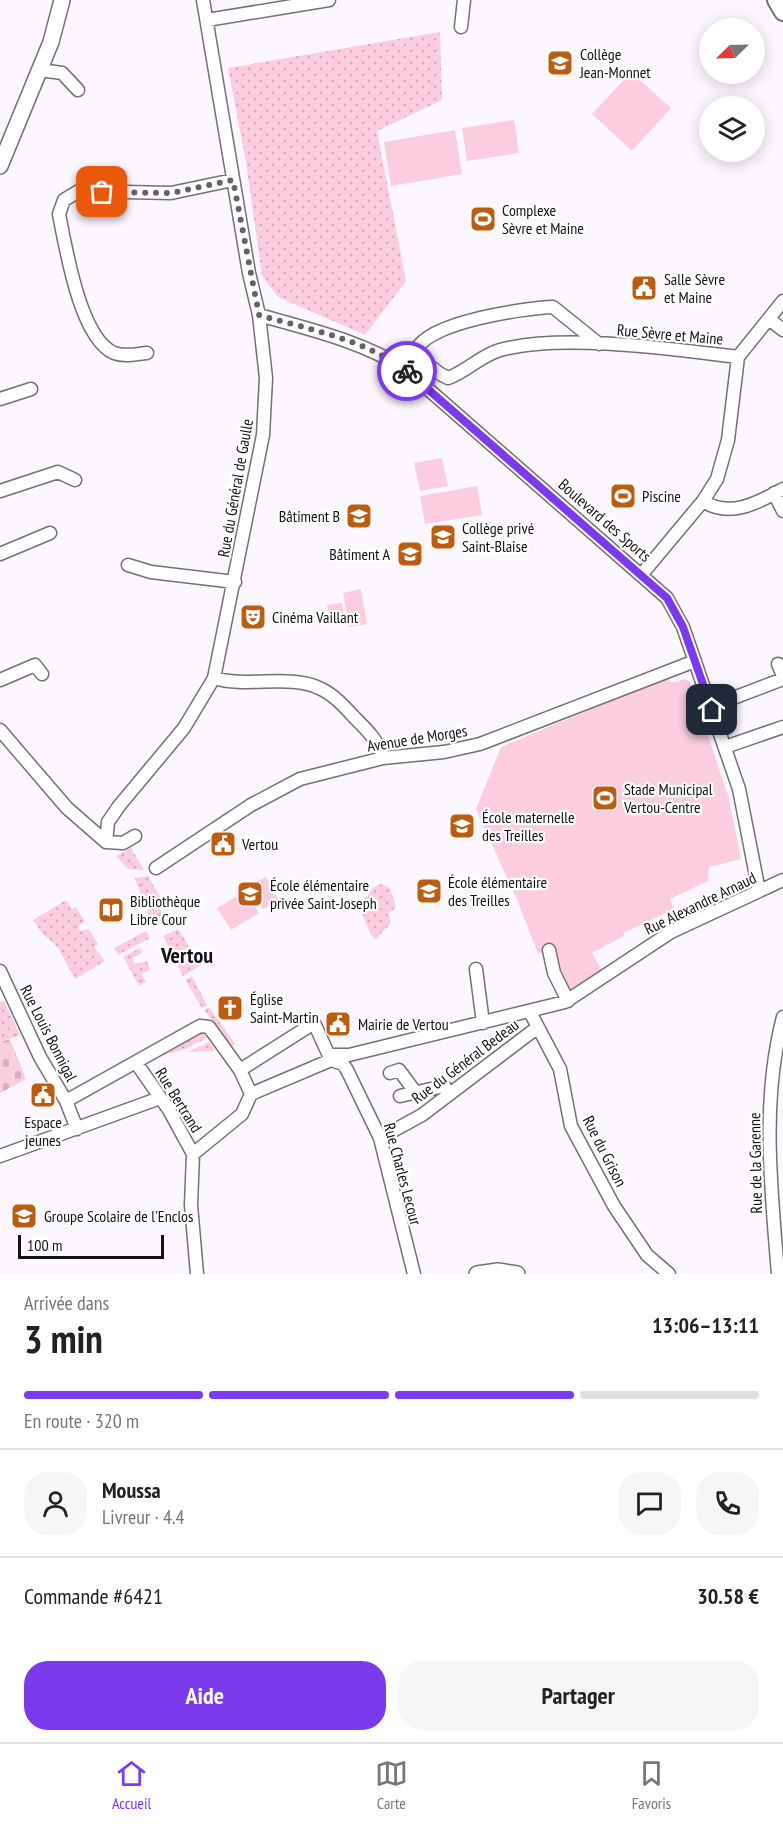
<!DOCTYPE html>
<html lang="fr">
<head>
<meta charset="utf-8">
<style>
  body { margin:0; font-family:"PT Sans Narrow",sans-serif; background:#f6f6f6; color:#222; height:100vh; display:flex; flex-direction:column; font-size:22px; white-space:nowrap }
  * { box-sizing:border-box; margin:0 }
  p { font-size:20px; color:#767676 }
  .icon { flex:none; width:33px; height:33px; fill:none; stroke:currentColor; stroke-width:2; stroke-linecap:round; stroke-linejoin:round }
  .map { position:relative; height:1274px; overflow:hidden }
  .drawer { display:flex; flex-direction:column; background:#fff; flex:1 }
  .drawer>* { flex:none }
  .needle { width:39px; rotate:247deg }
  .controls { position:absolute; left:699px; top:18px; display:grid; gap:12px }
  .controls a { display:grid; place-items:center; width:66px; height:66px; border-radius:50%; background:#fff; box-shadow:0 3px 15px #0003; font-size:30px }
  .scale { position:absolute; left:18px; bottom:15px; width:146px; box-sizing:border-box; padding-left:6px; border:3px solid #131113; border-top:0; font-size:16px; line-height:21px; white-space:nowrap; color:#131113; -webkit-text-stroke:4px #fff; paint-order:stroke }
  .pin { position:absolute; display:grid; place-items:center; width:51px; height:51px; color:#fff; margin:-26px; border-radius:12px; box-shadow:0 3px 9px #0006 }
  .courier { position:absolute; display:grid; place-items:center; width:60px; height:60px; margin:-30px; border:4px solid #7c3aed; border-radius:50%; background:#fff; color:#222; box-shadow:0 2px 8px #0007 }
  .head em { font-style:normal; font-weight:600 }
  .head div { display:flex; flex-direction:column-reverse }
  .head { display:flex; align-items:center; justify-content:space-between; height:102px; padding:0 24px }
  h1 { font-size:39px; font-weight:600; line-height:45px }
  .bar { display:grid; grid-template-columns:repeat(4,1fr); gap:9px 6px; align-content:center; height:72px; padding:0 24px }
  .bar i { height:8px; border-radius:4px; background:#e0e0e0 }
  .bar .current { background:#7c3aed }
  .bar p { grid-column:span 4 }
  .line { display:flex; align-items:center; gap:15px; padding:0 24px; border-top:2px solid #e0e0e0 }
  .line div { flex:1 }
  .round { display:grid; place-items:center; flex:none; width:63px; height:63px; border-radius:24px; background:#f6f6f6 }
  .action { display:flex; gap:12px; margin-top:auto; padding:12px 24px }
  .action a { flex:1; height:69px; border-radius:24px; background:#7c3aed; color:#fff; font-size:24px; font-weight:600; line-height:69px; text-align:center }
  .action a+a { background:#f6f6f6; color:#222 }
  .tabs { display:flex; justify-content:space-around; align-items:center; height:84px; border-top:2px solid #e0e0e0; background:#fff; font-size:16px; color:#767676 }
  .tabs a { display:grid; justify-items:center; gap:3px }
  .tabs .current { color:#7c3aed }
  .map>svg:first-child { display:block }
</style>
</head>
<body>
<div class="map">
<svg width="783" height="1274" viewBox="0 0 783 1274">
  <defs>
    <pattern id="green-dots" width="8" height="8" patternUnits="userSpaceOnUse" patternTransform="scale(1.5)"><rect width="8" height="8" fill="#fbcdde"/><path d="M2 2h.1M6 6h.1" fill="none" stroke="#d6afbe" stroke-width="1.8" stroke-linecap="round"/></pattern>
    <pattern id="cemetery-stones" width="16" height="16" patternUnits="userSpaceOnUse" patternTransform="scale(1.5)"><rect width="16" height="16" fill="#fbcdde"/><path d="M2 7V4a2 2 0 0 1 4 0v3zM10 15v-3a2 2 0 0 1 4 0v3z" fill="#d6afbe"/></pattern>
  </defs>
  <rect width="100%" height="100%" fill="#fcf7fe"/>
  <path fill="url(#green-dots)" d="M440 32 442 100 377 131 406 281 365 335 278 297 262 276 246 162 228 68Z
    M131 848 144 870 128 869 116 856Z
    M148 876 162 901 145 907 135 878Z
    M380 884 390 888 396 908 388 913 391 923 376 939 371 935 357 902 368 896 370 890Z
    M66 900 72 909 76 907 85 922 79 925 78 931 89 929 98 944 94 947 105 961 75 979 58 948 42 933 33 920Z
    M159 907 167 920 154 925 146 911Z
    M178 929 201 965 183 976 163 936Z
    M146 931 150 938 118 955 114 948Z
    M140 948 142 953 133 958 134 964 147 961 150 970 141 974 146 982 139 986 123 957Z
    M192 976 207 1005 202 1008 185 980Z
    M4 1001 20 1035 0 1042V1002Z
    M209 1007 235 1044 232 1046 204 1010Z
    M203 1031 207 1038 185 1049 164 1055Z
    M209 1042 215 1051 188 1052Z"/>
  <path fill="url(#cemetery-stones)" d="M10 1039 26 1079 0 1093V1042Z"/>
  <path fill="#fbcdde" d="M631 72 671 108 632 151 592 114Z
    M514 120 519 153 467 161 462 128Z
    M455 130 462 174 391 186 384 142Z
    M442 458 448 486 420 491 414 463Z
    M477 486 482 515 425 524 420 496Z
    M361 589 367 624 349 627 343 593Z
    M342 603 344 617 330 619 327 605Z
    M668 677 671 683 685 679 690 682 728 795 741 859 709 867 708 881 670 899 674 909 623 933 624 936 592 953 602 971 575 991 563 988 547 951 538 954 518 902 476 809 501 747Z
    M266 877 279 901 263 909 250 885Z
    M246 891 259 913 231 930 217 908Z"/>
  <g fill="none" stroke-linecap="round" stroke-linejoin="round">
    <g stroke="#747076" stroke-width="15">
      <path id="minor" d="M207 20 329 0
        M461 27 464 0
        M40 70 62 73 78 90
        M259 315C308 329 362 341 405 369L667 598 683 627 739 789 759 891
        M769 319 783 330
        M599 344 553 307C525 308 429 322 417 349 421 361 437 373 448 378 467 371 480 356 500 350 563 333 672 349 738 357
        M147 353C136 354 124 357 114 353 80 338 66 249 59 214L64 200 79 191 171 193 233 180
        M0 399 31 389
        M0 491 58 472 75 480
        M774 493 783 511
        M703 501C730 519 759 502 783 489
        M0 554 50 533
        M128 565 151 572 235 582
        M642 574 703 501 717 479 728 440 738 357 783 301
        M778 664 783 676
        M214 678C247 688 290 674 319 688 333 694 344 706 354 717 366 729 379 741 383 758
        M0 680 35 665 42 674
        M712 710 728 700 783 679
        M0 730 67 808 106 842
        M725 747 783 727
        M106 842 108 822 119 806 184 728 214 678 263 435 266 378 259 315 249 273 203 0
        M106 842 123 843 135 836
        M156 868 251 805 300 779 383 758 444 752 480 744 695 661
        M549 950 554 973 568 1001
        M476 969 483 1023
        M0 971 40 1057 66 1101 77 1129
        M530 1012 560 1069 571 1126 614 1206 647 1255 669 1274
        M330 1055H349L565 1002 671 932 783 880
        M331 1060 343 1064 347 1070 380 1138 414 1274
        M137 1064 169 1110 193 1154
        M390 1073 399 1070 416 1093
        M400 1096 444 1086 449 1093
        M66 1101 200 1026 209 1027 240 1070 251 1094 331 1060 315 1025H311L240 1070
        M380 1138 422 1115 538 1027
        M0 1156 160 1098
        M197 1274 191 1205 193 1154 242 1114 251 1094
        M778 1274C771 1187 761 1102 783 1017"/>
    </g>
    <g stroke="#747076" stroke-width="18">
      <path id="tertiary" d="M0 166 51 42 62 0
        M477 1274 498 1271 517 1274"/>
    </g>
    <g stroke="#747076" stroke-width="20">
      <path id="secondary" d="M776 0 783 12"/>
    </g>
    <use href="#minor" stroke="#fff" stroke-width="12"/>
    <use href="#tertiary" stroke="#fff" stroke-width="15"/>
    <use href="#secondary" stroke="#fff" stroke-width="16"/>
  </g>
  <g fill="none" stroke-linecap="round" stroke-linejoin="round">
    <path stroke="#656265" stroke-width="6" stroke-dasharray="0 10.8" d="M102 192 171 193 233 180 259 315C308 329 366 340 407 371"/>
    <path stroke="#7c3aed" stroke-width="8" d="M407 371 667 598 683 627 712 710"/>
  </g>
  <defs>
    <g id="school-square" transform="scale(1.35)"><rect x="-9" y="-9" width="18" height="18" rx="4" fill="#ba5c11" stroke="#fff"/><path d="M0-5L7-2L0 1L-7-2ZM-4 1L0 2.5L4 1V4Q0 6-4 4Z" fill="#fff"/></g>
    <g id="stadium-square" transform="scale(1.35)"><rect x="-9" y="-9" width="18" height="18" rx="4" fill="#ba5c11" stroke="#fff"/><path d="M0-5a6.5 5 0 1 0 0 10a6.5 5 0 1 0 0-10ZM-3.5-1.8h7v3.6h-7Z" fill="#fff"/></g>
    <g id="civic-square" transform="scale(1.35)"><rect x="-9" y="-9" width="18" height="18" rx="4" fill="#ba5c11" stroke="#fff"/><path d="M-.6-6.5H3V-4.5H.6V-3L4-1V1h2V6H-6V1h2V-1L-.6-3ZM-1.2 2.5V6h2.4V2.5Z" fill="#fff"/></g>
    <g id="theatre-square" transform="scale(1.35)"><rect x="-9" y="-9" width="18" height="18" rx="4" fill="#ba5c11" stroke="#fff"/><path d="M-5-5.5Q0-4 5-5.5V0Q5 5 0 6Q-5 5-5 0ZM-3.3-2.5H-1v1.5H-3.3ZM1-2.5H3.3v1.5H1ZM-2.8 1Q0 5.5 2.8 1Z" fill="#fff"/></g>
    <g id="library-square" transform="scale(1.35)"><rect x="-9" y="-9" width="18" height="18" rx="4" fill="#ba5c11" stroke="#fff"/><path d="M-6-4Q-3-5.5-.7-3.5V5Q-3 3-6 4ZM6-4Q3-5.5 .7-3.5V5Q3 3 6 4Z" fill="#fff"/></g>
    <g id="church-square" transform="scale(1.35)"><rect x="-9" y="-9" width="18" height="18" rx="4" fill="#ba5c11" stroke="#fff"/><path d="M-1.2-6h2.4v3.5h3.3v2.4h-3.3V6h-2.4V-.1h-3.3v-2.4h3.3Z" fill="#fff"/></g>
  </defs>
  <g fill-rule="evenodd">
    <use href="#school-square" x="560" y="63"/>
    <use href="#stadium-square" x="483" y="219"/>
    <use href="#civic-square" x="644" y="288"/>
    <use href="#stadium-square" x="623" y="496"/>
    <use href="#school-square" x="359" y="516"/>
    <use href="#school-square" x="443" y="537"/>
    <use href="#school-square" x="410" y="554"/>
    <use href="#theatre-square" x="253" y="617"/>
    <use href="#stadium-square" x="605" y="798"/>
    <use href="#school-square" x="462" y="826"/>
    <use href="#civic-square" x="223" y="844"/>
    <use href="#school-square" x="429" y="891"/>
    <use href="#school-square" x="250" y="894"/>
    <use href="#library-square" x="111" y="910"/>
    <use href="#church-square" x="230" y="1008"/>
    <use href="#civic-square" x="338" y="1024"/>
    <use href="#civic-square" x="43" y="1095"/>
    <use href="#school-square" x="24" y="1216"/>
  </g>
  <g text-anchor="middle" dominant-baseline="central" stroke-width="4.5" stroke-linejoin="round" paint-order="stroke">
    <g font-size="16" fill="#131113" stroke="#fff" text-anchor="start">
      <text x="580" y="54">Collège<tspan x="580" dy="18">Jean-Monnet</tspan></text>
      <text x="502" y="210">Complexe<tspan x="502" dy="18">Sèvre et Maine</tspan></text>
      <text x="664" y="279">Salle Sèvre<tspan x="664" dy="18">et Maine</tspan></text>
      <text x="642" y="496">Piscine</text>
      <text x="340" y="516" text-anchor="end">Bâtiment B</text>
      <text x="462" y="528">Collège privé<tspan x="462" dy="18">Saint-Blaise</tspan></text>
      <text x="390" y="554" text-anchor="end">Bâtiment A</text>
      <text x="272" y="617">Cinéma Vaillant</text>
      <text x="624" y="789">Stade Municipal<tspan x="624" dy="18">Vertou-Centre</tspan></text>
      <text x="482" y="817">École maternelle<tspan x="482" dy="18">des Treilles</tspan></text>
      <text x="242" y="844">Vertou</text>
      <text x="448" y="882">École élémentaire<tspan x="448" dy="18">des Treilles</tspan></text>
      <text x="270" y="885">École élémentaire<tspan x="270" dy="18">privée Saint-Joseph</tspan></text>
      <text x="130" y="901">Bibliothèque<tspan x="130" dy="18">Libre Cour</tspan></text>
      <text x="250" y="999">Église<tspan x="250" dy="18">Saint-Martin</tspan></text>
      <text x="358" y="1024">Mairie de Vertou</text>
      <text x="43" y="1122" text-anchor="middle">Espace<tspan x="43" dy="18">jeunes</tspan></text>
      <text x="44" y="1216">Groupe Scolaire de l'Enclos</text>
    </g>
    <g font-size="16" fill="#131113" stroke="#fff">
      <text transform="translate(670 334) rotate(5)">Rue Sèvre et Maine</text>
      <text transform="translate(235 488) rotate(-80)">Rue du Général de Gaulle</text>
      <text transform="translate(605 520) rotate(41)">Boulevard des Sports</text>
      <text transform="translate(417 738) rotate(-9)">Avenue de Morges</text>
      <text transform="translate(700 903) rotate(-26)">Rue Alexandre Arnaud</text>
      <text transform="translate(49 1033) rotate(63)">Rue Louis Bonnigal</text>
      <text transform="translate(465 1061) rotate(-37)">Rue du Général Bedeau</text>
      <text transform="translate(179 1100) rotate(58)">Rue Bertrand</text>
      <text transform="translate(605 1151) rotate(63)">Rue du Grison</text>
      <text transform="translate(755 1163) rotate(-91)">Rue de la Garenne</text>
      <text transform="translate(403 1174) rotate(75)">Rue Charles Lecour</text>
    </g>
    <g font-size="22" font-weight="bold" fill="#131113" stroke="#fff">
      <text x="187" y="955">Vertou</text>
    </g>
  </g>
</svg>
<div class="controls">
<a><svg class="needle" viewBox="-14 -14 28 28"><path d="M0-13l5 13h-10z" fill="#e53935"/><path d="M0 13l5-13h-10z" fill="#767676"/></svg></a>
<a><svg class="icon" aria-label="layers" viewBox="0 0 24 24"><path d="M12 4l9 5-9 5-9-5zM3 14l9 5 9-5"/></svg></a>
</div>
<div class="scale">100 m</div>
<div class="pin" style="left:102px;top:192px;background:#ea580c"><svg class="icon" aria-label="bag" viewBox="0 0 24 24"><path d="M5 8h14l-1 12H6zM9 8a3 3 0 0 1 6 0"/></svg></div>
<div class="pin" style="left:712px;top:710px;background:#1f2937"><svg class="icon" aria-label="home" viewBox="0 0 24 24"><path d="M3 11l9-7 9 7M6 9v11h12V9"/></svg></div>
<div class="courier" style="left:407px;top:371px"><svg class="icon" aria-label="bike" viewBox="0 0 24 24"><circle cx="6" cy="16" r="4"/><circle cx="18" cy="16" r="4"/><path d="M6 16l4-8h5l3 8M10 8l3 8H6M13 5h3"/></svg></div>
</div>
<section class="drawer">
<div class="head"><div><h1>3 min</h1><p>Arrivée dans</p></div><em>13:06–13:11</em></div>
<div class="bar"><i class="current"></i><i class="current"></i><i class="current"></i><i></i><p>En route · 320 m</p></div>
<div class="line" style="height:108px"><a class="round"><svg class="icon" aria-label="person" viewBox="0 0 24 24"><circle cx="12" cy="8" r="4"/><path d="M4 21q1-7 8-7t8 7"/></svg></a><div><b>Moussa</b><p>Livreur · 4.4</p></div><a class="round"><svg class="icon" aria-label="chat" viewBox="0 0 24 24"><path d="M4 5h16v11H9l-5 4z"/></svg></a><a class="round"><svg class="icon" aria-label="phone" viewBox="0 0 24 24"><path d="M5 4h4l2 5-3 2q2 4 5 5l2-3 5 2v4C11 20 4 13 5 4z"/></svg></a></div>
<div class="line" style="height:78px"><div>Commande #6421</div><b>30.58 €</b></div>
<div class="action"><a>Aide</a><a>Partager</a></div>
</section>
<nav class="tabs">
<a class="current"><svg class="icon" aria-label="home" viewBox="0 0 24 24"><path d="M3 11l9-7 9 7M6 9v11h12V9"/></svg>Accueil</a>
<a><svg class="icon" aria-label="map" viewBox="0 0 24 24"><path d="M3 6l6-2 6 2 6-2v14l-6 2-6-2-6 2zM9 4v14M15 6v14"/></svg>Carte</a>
<a><svg class="icon" aria-label="saved" viewBox="0 0 24 24"><path d="M7 4h10v16l-5-4-5 4z"/></svg>Favoris</a>
</nav>
</body>
</html>
